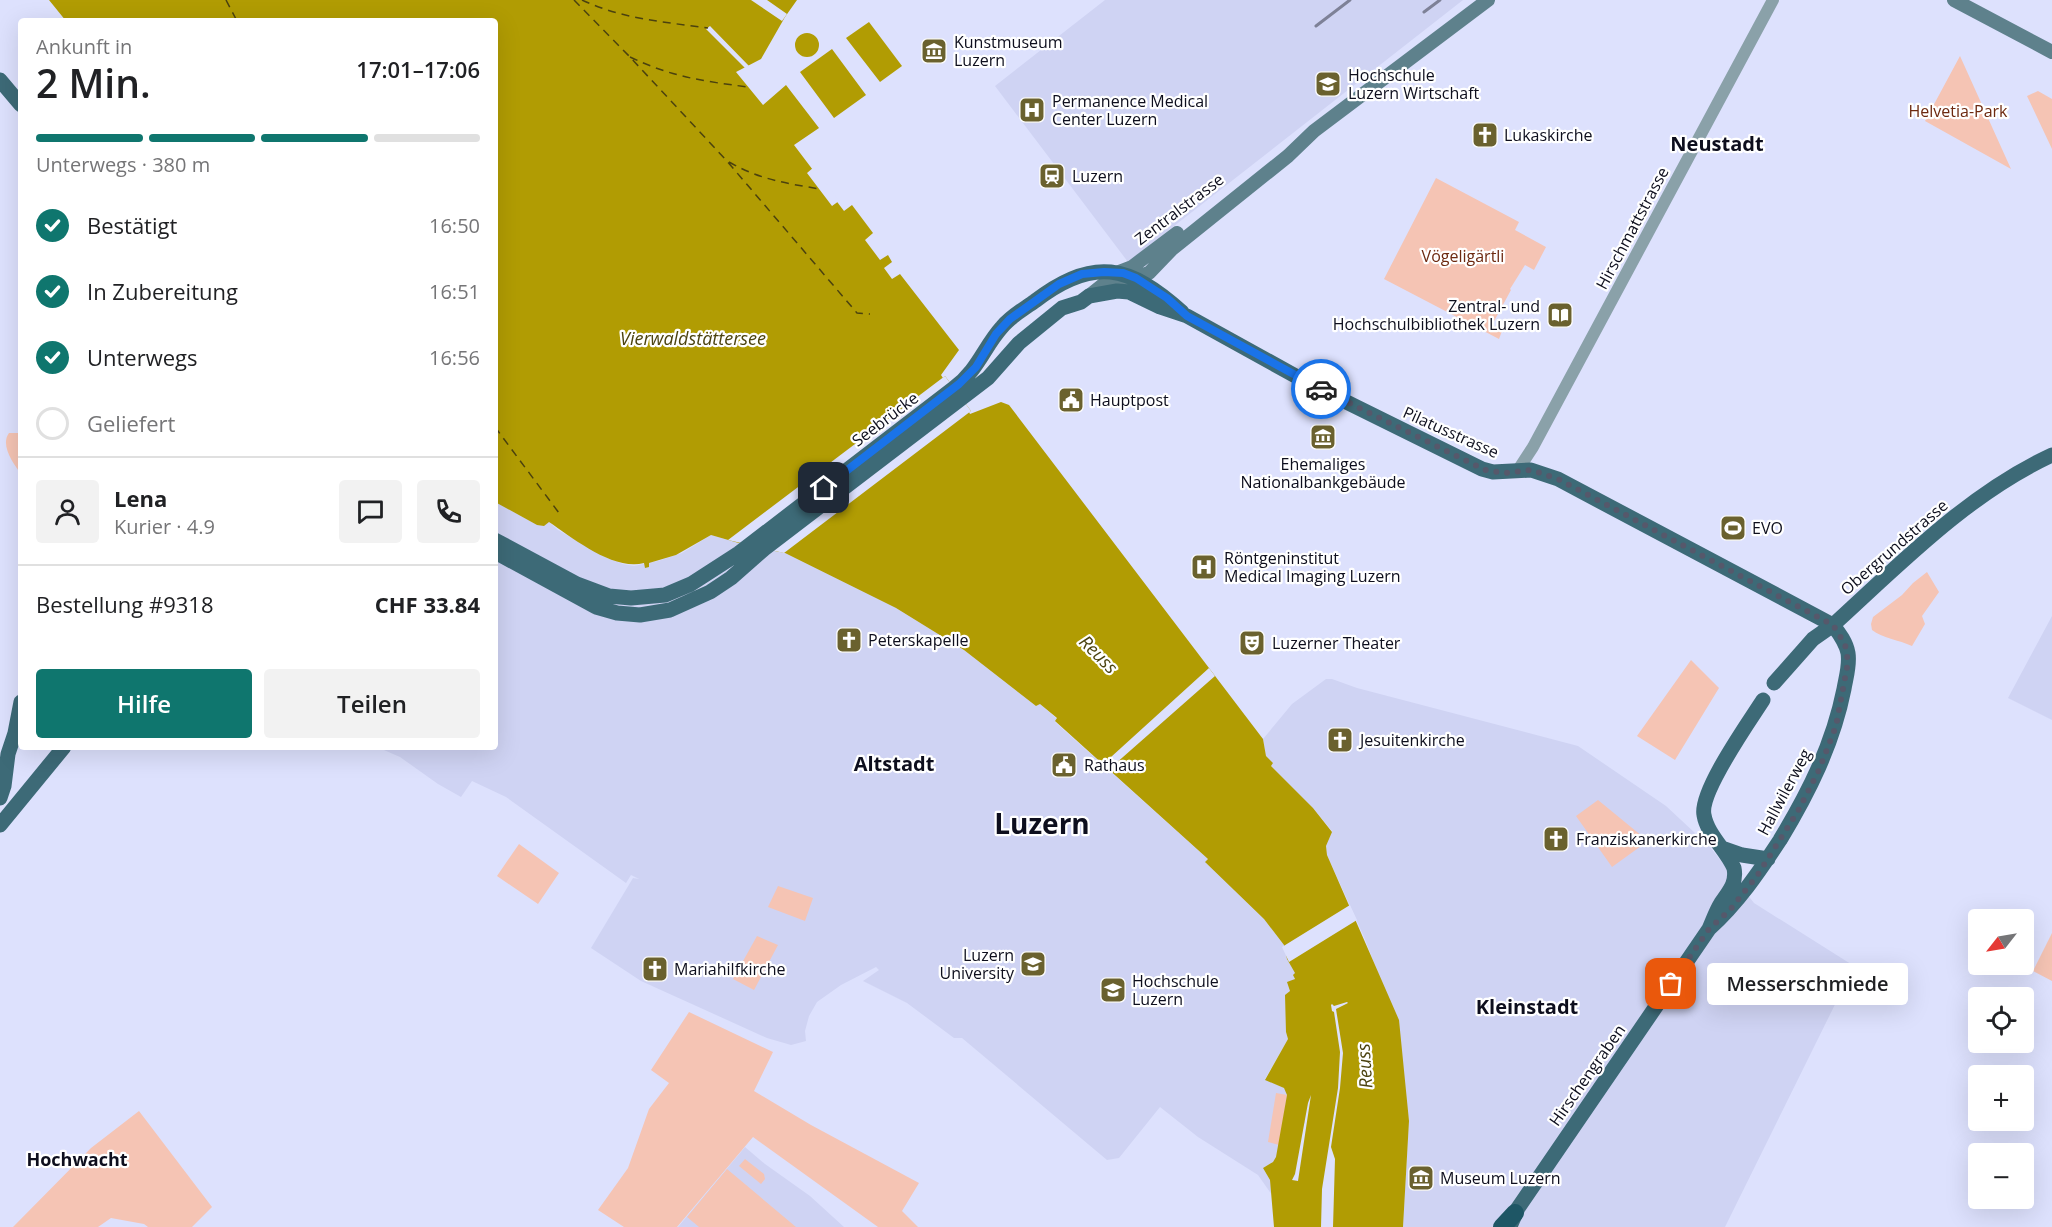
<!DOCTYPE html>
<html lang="de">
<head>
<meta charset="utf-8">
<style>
  body { margin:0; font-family:"Open Sans",sans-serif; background:#f2f2f2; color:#202124; height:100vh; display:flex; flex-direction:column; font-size:22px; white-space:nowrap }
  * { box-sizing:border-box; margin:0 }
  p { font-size:20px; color:#757577 }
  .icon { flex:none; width:33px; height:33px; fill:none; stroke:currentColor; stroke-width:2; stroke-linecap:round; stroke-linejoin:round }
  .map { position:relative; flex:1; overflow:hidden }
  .side { position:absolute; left:18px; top:18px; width:480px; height:732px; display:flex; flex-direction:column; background:#fff; border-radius:6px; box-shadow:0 6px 24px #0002 }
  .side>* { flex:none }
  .needle { width:39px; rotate:239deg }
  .fabs { position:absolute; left:1968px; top:909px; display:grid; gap:12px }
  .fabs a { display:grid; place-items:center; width:66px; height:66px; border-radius:6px; background:#fff; box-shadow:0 6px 24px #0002; font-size:30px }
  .pin { position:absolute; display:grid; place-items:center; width:51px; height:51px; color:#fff; margin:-26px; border-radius:12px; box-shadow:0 3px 9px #0006 }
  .courier { position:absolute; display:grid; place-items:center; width:60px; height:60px; margin:-30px; border:4px solid #1a73e8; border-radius:50%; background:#fff; color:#222; box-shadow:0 2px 8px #0007 }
  .bubble { position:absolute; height:42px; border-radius:6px; background:#fff; box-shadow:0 6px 24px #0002; font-size:20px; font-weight:600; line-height:42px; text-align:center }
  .summary em { font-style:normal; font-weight:600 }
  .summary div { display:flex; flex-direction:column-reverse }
  .summary { display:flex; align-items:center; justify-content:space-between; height:102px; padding:0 18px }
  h1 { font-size:39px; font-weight:600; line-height:45px }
  .bar { display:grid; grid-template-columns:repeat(4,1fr); gap:9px 6px; align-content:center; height:72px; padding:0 18px }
  .bar i { height:8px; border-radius:4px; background:#e0e0e0 }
  .bar .on { background:#0f766e }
  .bar p { grid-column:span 4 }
  .line { display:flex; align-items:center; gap:15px; padding:0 18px; border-top:2px solid #e0e0e0 }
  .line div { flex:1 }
  .round { display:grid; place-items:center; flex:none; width:63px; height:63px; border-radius:6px; background:#f2f2f2 }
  ol { padding:0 18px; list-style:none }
  li { display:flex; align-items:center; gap:18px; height:66px }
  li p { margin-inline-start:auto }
  li .icon { padding:6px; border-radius:50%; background:#0f766e; color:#fff; stroke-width:4 }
  li:last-child { color:#757577 }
  li i { width:33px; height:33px; border:3px solid #e0e0e0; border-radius:50% }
  .action { display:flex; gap:12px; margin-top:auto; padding:12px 18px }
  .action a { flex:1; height:69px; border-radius:6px; background:#0f766e; color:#fff; font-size:24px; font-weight:600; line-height:69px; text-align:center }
  .action a+a { background:#f2f2f2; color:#202124 }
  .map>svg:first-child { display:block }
</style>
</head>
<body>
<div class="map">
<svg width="2052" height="1227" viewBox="0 0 2052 1227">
  <rect width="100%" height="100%" fill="#dde1fd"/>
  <path fill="#cfd3f3" d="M1105 0H1463L1128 262 995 86Z
    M495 502 537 525 549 522 558 530 607 558 623 564 634 566 658 561 682 553 711 535 749 546 785 553 896 608 964 650 1036 706 1040 704 1057 719 1055 722 1208 859 1206 863 1264 919 1284 945 1287 959 1296 973 1286 1004V1032L1288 1039 1265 1079 1284 1088 1305 1122 1273 1162 1263 1168 1270 1180 1272 1195 1258 1175 1198 1137 1160 1107 1119 1158 1107 1160 962 1038H954L907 1003 863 981 879 970 876 967 841 985 817 1002 809 1016 805 1031 806 1041 791 1045 767 1038 641 981 591 948 633 878 639 879 631 875 626 883 506 797 472 781 461 797 438 784 400 757 377 747H495Z
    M2052 616V720L2008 698Z
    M1326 679H1332L1357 688 1578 746 1666 806 1710 847 1754 903 1854 966 1725 1227H1403L1409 1121 1385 991 1364 937 1327 855 1326 846 1332 831 1313 808 1271 766 1266 756 1263 739 1292 704Z
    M745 1147 765 1164 810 1196 844 1227H678Z"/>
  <path fill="#f5c4b4" d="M1960 56 2011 169 1925 121Z
    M2038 91 2052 99V149L2027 96Z
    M1436 178 1519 222 1515 230 1546 247 1534 270 1525 265 1510 289 1511 290 1492 325 1502 331 1499 339 1384 279Z
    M9 433H21V474C13 463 0 445 9 433Z
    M1927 572 1939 592 1922 616 1925 624 1912 646C1899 640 1882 638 1872 630L1871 624 1873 617 1902 595 1913 583Z
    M1691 660 1719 688 1675 760 1637 736Z
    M1598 800 1648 841 1612 867 1576 816Z
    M519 844 559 873 538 904 497 876Z
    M778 886 813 898 805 921 768 907Z
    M2052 933V981L2033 971Z
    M757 936 778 945 754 990 733 979Z
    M689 1012 773 1052 754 1091 811 1125 919 1183 902 1211 918 1227H878L753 1137 677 1227H624L598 1210 628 1168 649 1109 669 1083 651 1070Z
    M1276 1093 1287 1095 1279 1145 1268 1142Z
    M139 1111 212 1207 192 1227H148L144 1224 111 1218 98 1227H13L91 1148Z
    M745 1159 764 1174 765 1179 761 1184 739 1166Z
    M727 1169 796 1227H699L687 1217Z"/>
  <path fill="#b19c03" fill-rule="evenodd" d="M49 0H797L785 17 761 59 736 72 763 105 786 85 819 128 794 145 844 211 852 205 873 233 865 240 880 260 888 255 892 262 884 268 892 279 900 274 959 350 941 375 943 378 945 376 948 380 971 411 969 412 970 414 1001 402 1009 405 1263 739 1266 756 1273 763 1271 766 1313 808 1332 832 1326 846 1327 855 1399 1020 1409 1121 1403 1227H1333L1335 1159 1331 1147 1340 1088 1343 1053 1336 1009 1348 1003 1347 1002 1334 1006 1332 1004 1331 1005 1332 1011 1334 1012 1340 1052 1338 1088 1322 1189 1321 1227H1274L1270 1180 1263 1168 1273 1162 1276 1157 1287 1095 1284 1088 1265 1080 1288 1039 1286 1032 1285 995 1290 991 1287 982 1295 979 1293 975 1295 973 1287 959 1284 945 1264 919 1205 862 1208 859 1055 721 1057 718 1040 704 1036 706 964 650 896 608 785 553 749 546 711 535 676 555 649 563V567L645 568 644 563C613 571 573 538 549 522L544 526 537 525 495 502V21H66ZM1311 1095 1298 1181 1292 1180 1295 1174 1308 1103Z
    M869 22 902 66 880 82 846 38Z
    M795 45a12 12 0 1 1 24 0a12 12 0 1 1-24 0Z
    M832 49 866 95 834 118 800 72Z"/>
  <path fill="#dde1fd" d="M751 0H767L787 14 782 21Z
    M710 26 749 66 745 68 706 29Z
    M814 167 839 201 832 206 807 173Z
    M945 376 971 411 784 553 728 540Z
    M1209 668 1215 676 1106 772 1100 767Z
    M1350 905 1357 920 1289 962 1282 947Z"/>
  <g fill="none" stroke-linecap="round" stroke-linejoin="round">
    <path stroke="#4b420f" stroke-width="1.5" stroke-dasharray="8 6" stroke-linecap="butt" d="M226 0 237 21
      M574 0 629 56 726 160 857 313 870 314
      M582 0C622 19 665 22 708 28
      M630 57C672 77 702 81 748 87
      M729 162C761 180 785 183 820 189
      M495 427 559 513"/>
    <path stroke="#8aa1a9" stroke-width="12" d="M1518 470 1533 447 1773 0"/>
    <path stroke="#5e818c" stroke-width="14" d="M1954 0 2052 52
      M1119 272 1132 267 1177 233
      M1089 296 1104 284 1131 279 1149 273 1172 249 1288 156 1314 131 1488 0"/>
    <path stroke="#3d6a77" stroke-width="15" d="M0 80 21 105
      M495 540 577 584 609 596 631 598 665 595 691 584 739 553 954 388C978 370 984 347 1002 327 1011 316 1024 309 1035 301 1093 256 1130 265 1182 312
      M495 552 596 607 617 613 640 615 670 610 710 592 731 578 764 549 988 378 1019 343 1062 308 1081 302 1089 296 1117 291 1129 292 1160 307 1187 316 1310 384 1482 469 1493 472 1531 470 1558 479 1833 625C1839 633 1846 642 1848 653 1850 665 1846 677 1844 689 1833 744 1809 792 1780 840 1759 872 1738 903 1709 929
      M1774 683 1813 639 1833 625C1901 563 1968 494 2052 455
      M0 798 4 786 8 754 15 733 21 702
      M0 825 64 747
      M1722 848 1742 855 1768 859
      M1511 1224 1518 1208 1709 929C1713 920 1716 911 1721 903 1729 891 1737 883 1734 868 1726 850 1707 834 1704 815 1699 792 1749 722 1763 700"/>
    <path stroke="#1e5665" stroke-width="18" d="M1502 1227 1515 1213"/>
    <path stroke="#7e8197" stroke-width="3" d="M1424 12 1440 0
      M1316 26 1350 0"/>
  </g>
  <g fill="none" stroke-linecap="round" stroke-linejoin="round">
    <path stroke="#56586b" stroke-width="6" stroke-dasharray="0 10.8" d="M1321 389 1485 470 1504 473 1531 470 1558 479 1833 625 1845 644 1848 662 1836 726 1819 770 1798 811 1757 876 1729 911 1709 929 1671 984"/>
    <path stroke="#1a73e8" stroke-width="8" d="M824 488 959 384 976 367 996 334 1010 319 1059 284 1082 274 1104 272 1123 273 1136 278 1167 298 1187 316 1321 389"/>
  </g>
  <defs>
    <g id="museum-square" transform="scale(1.35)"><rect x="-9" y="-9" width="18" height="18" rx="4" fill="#6a612e" stroke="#fff"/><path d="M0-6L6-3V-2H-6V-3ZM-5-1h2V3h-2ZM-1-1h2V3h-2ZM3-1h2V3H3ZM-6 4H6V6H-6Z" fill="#fff"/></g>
    <g id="university-square" transform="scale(1.35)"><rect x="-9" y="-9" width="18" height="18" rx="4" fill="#6a612e" stroke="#fff"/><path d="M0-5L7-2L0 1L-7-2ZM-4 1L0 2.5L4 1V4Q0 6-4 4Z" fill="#fff"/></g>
    <g id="hospital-square" transform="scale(1.35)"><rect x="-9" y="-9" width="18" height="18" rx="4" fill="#6a612e" stroke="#fff"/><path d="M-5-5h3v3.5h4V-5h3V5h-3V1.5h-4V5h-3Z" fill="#fff"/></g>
    <g id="church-square" transform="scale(1.35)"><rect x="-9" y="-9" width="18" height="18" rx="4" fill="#6a612e" stroke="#fff"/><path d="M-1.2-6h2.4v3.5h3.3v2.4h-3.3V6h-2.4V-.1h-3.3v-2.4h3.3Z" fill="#fff"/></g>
    <g id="station-square" transform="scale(1.35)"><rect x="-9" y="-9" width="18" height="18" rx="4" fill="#6a612e" stroke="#fff"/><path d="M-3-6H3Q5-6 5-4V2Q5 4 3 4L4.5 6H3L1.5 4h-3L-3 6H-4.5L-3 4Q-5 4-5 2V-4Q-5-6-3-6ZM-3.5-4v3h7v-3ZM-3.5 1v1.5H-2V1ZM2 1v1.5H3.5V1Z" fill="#fff"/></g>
    <g id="library-square" transform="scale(1.35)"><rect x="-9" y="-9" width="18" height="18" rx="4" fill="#6a612e" stroke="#fff"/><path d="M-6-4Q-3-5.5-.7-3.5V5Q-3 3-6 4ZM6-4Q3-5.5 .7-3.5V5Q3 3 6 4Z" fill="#fff"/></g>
    <g id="civic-square" transform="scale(1.35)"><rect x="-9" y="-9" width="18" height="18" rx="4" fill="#6a612e" stroke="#fff"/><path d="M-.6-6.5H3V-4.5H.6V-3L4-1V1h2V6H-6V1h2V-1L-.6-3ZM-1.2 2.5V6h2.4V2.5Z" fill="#fff"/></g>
    <g id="stadium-square" transform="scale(1.35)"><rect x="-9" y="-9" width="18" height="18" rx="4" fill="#6a612e" stroke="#fff"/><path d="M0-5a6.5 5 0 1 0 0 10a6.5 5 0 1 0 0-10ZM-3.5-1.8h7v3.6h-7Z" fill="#fff"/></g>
    <g id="theatre-square" transform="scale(1.35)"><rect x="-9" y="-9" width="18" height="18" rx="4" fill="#6a612e" stroke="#fff"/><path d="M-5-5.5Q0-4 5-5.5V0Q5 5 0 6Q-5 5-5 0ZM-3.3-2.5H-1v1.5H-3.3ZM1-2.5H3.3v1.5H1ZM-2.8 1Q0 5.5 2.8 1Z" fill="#fff"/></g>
  </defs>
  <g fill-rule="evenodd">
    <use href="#museum-square" x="934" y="51"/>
    <use href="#university-square" x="1328" y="84"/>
    <use href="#hospital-square" x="1032" y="110"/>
    <use href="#church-square" x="1485" y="135"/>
    <use href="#station-square" x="1052" y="176"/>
    <use href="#library-square" x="1560" y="315"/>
    <use href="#civic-square" x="1071" y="400"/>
    <use href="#museum-square" x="1323" y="437"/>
    <use href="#stadium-square" x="1733" y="528"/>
    <use href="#hospital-square" x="1204" y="567"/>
    <use href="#church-square" x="849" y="640"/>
    <use href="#theatre-square" x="1252" y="643"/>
    <use href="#church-square" x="1340" y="740"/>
    <use href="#civic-square" x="1064" y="765"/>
    <use href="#church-square" x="1556" y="839"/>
    <use href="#university-square" x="1033" y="964"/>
    <use href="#church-square" x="655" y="969"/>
    <use href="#university-square" x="1113" y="990"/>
    <use href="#museum-square" x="1421" y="1178"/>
  </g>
  <g text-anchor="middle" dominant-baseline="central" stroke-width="4.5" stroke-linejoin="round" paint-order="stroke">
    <g font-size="16" fill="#0d0e1d" stroke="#fff" text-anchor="start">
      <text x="954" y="42">Kunstmuseum<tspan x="954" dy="18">Luzern</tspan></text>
      <text x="1348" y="75">Hochschule<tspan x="1348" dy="18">Luzern Wirtschaft</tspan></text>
      <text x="1052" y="101">Permanence Medical<tspan x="1052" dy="18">Center Luzern</tspan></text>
      <text x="1504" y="135">Lukaskirche</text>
      <text x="1072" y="176">Luzern</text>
      <text x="1540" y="306" text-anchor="end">Zentral- und<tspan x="1540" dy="18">Hochschulbibliothek Luzern</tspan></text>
      <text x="1090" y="400">Hauptpost</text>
      <text x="1323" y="464" text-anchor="middle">Ehemaliges<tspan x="1323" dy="18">Nationalbankgebäude</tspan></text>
      <text x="1752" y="528">EVO</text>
      <text x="1224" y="558">Röntgeninstitut<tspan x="1224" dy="18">Medical Imaging Luzern</tspan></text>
      <text x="868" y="640">Peterskapelle</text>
      <text x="1272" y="643">Luzerner Theater</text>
      <text x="1360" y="740">Jesuitenkirche</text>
      <text x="1084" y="765">Rathaus</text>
      <text x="1576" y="839">Franziskanerkirche</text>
      <text x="1014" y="955" text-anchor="end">Luzern<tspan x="1014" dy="18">University</tspan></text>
      <text x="674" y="969">Mariahilfkirche</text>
      <text x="1132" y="981">Hochschule<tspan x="1132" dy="18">Luzern</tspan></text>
      <text x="1440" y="1178">Museum Luzern</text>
    </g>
    <g font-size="16" fill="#6d2910" stroke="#fff">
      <text x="1958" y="111">Helvetia-Park</text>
      <text x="1463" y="256">Vögeligärtli</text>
    </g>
    <g font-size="16" fill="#0d0e1d" stroke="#fff">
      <text transform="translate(1179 209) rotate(-37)">Zentralstrasse</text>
      <text transform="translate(1632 228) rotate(-62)">Hirschmattstrasse</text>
      <text transform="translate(885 419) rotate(-37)">Seebrücke</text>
      <text transform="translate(1451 432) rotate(24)">Pilatusstrasse</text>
      <text transform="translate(1894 547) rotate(-41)">Obergrundstrasse</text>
      <text transform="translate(1784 792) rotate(-62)">Hallwilerweg</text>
      <text transform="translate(1587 1075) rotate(-55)">Hirschengraben</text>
    </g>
    <g font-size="18" font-style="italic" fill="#4b420f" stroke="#fff">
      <text x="693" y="338">Vierwaldstättersee</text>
      <text transform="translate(1099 654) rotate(45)">Reuss</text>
      <text transform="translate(1364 1066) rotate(-94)">Reuss</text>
    </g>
    <g font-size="18" font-weight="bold" fill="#0d0e1d" stroke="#fff">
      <text x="77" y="1159">Hochwacht</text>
    </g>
    <g font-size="20" font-weight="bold" fill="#0d0e1d" stroke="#fff">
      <text x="1717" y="143">Neustadt</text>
      <text x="894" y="763">Altstadt</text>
      <text x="1527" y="1006">Kleinstadt</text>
    </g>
    <g font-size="28" font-weight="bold" fill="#0d0e1d" stroke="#fff">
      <text x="1042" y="823">Luzern</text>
    </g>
  </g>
</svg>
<div class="fabs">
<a><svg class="needle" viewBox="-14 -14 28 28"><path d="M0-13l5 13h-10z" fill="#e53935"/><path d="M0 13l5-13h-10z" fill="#757577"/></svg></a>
<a><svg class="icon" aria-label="locate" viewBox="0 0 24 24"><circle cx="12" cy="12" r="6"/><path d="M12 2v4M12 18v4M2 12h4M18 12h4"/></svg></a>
<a>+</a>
<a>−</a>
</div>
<div class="pin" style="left:1671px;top:984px;background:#ea580c"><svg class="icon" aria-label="bag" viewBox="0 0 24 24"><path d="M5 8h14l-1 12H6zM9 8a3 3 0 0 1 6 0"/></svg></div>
<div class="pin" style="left:824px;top:488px;background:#1f2937"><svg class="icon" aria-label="home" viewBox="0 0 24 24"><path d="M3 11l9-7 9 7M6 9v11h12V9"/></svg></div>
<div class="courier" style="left:1321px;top:389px"><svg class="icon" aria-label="car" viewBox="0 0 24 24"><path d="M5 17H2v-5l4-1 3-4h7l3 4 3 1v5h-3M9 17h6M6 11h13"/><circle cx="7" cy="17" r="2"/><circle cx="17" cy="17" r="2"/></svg></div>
<div class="bubble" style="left:1707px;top:963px;width:201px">Messerschmiede</div>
<section class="side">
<div class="summary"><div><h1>2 Min.</h1><p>Ankunft in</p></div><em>17:01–17:06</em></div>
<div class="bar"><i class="on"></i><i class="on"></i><i class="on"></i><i></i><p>Unterwegs · 380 m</p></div>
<ol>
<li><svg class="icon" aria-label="check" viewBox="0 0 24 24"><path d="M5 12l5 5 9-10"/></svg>Bestätigt<p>16:50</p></li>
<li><svg class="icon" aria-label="check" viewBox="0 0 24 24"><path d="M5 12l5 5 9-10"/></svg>In Zubereitung<p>16:51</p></li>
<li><svg class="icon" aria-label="check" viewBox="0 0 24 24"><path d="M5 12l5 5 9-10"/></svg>Unterwegs<p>16:56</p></li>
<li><i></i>Geliefert</li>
</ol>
<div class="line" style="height:108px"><a class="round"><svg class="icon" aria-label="person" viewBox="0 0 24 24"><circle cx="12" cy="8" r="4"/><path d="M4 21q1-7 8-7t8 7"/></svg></a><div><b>Lena</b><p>Kurier · 4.9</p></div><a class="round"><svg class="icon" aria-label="chat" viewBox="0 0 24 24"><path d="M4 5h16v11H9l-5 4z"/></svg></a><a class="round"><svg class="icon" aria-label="phone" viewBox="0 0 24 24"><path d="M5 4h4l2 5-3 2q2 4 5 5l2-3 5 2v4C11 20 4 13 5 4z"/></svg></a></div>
<div class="line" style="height:78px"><div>Bestellung #9318</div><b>CHF 33.84</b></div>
<div class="action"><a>Hilfe</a><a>Teilen</a></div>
</section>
</div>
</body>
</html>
